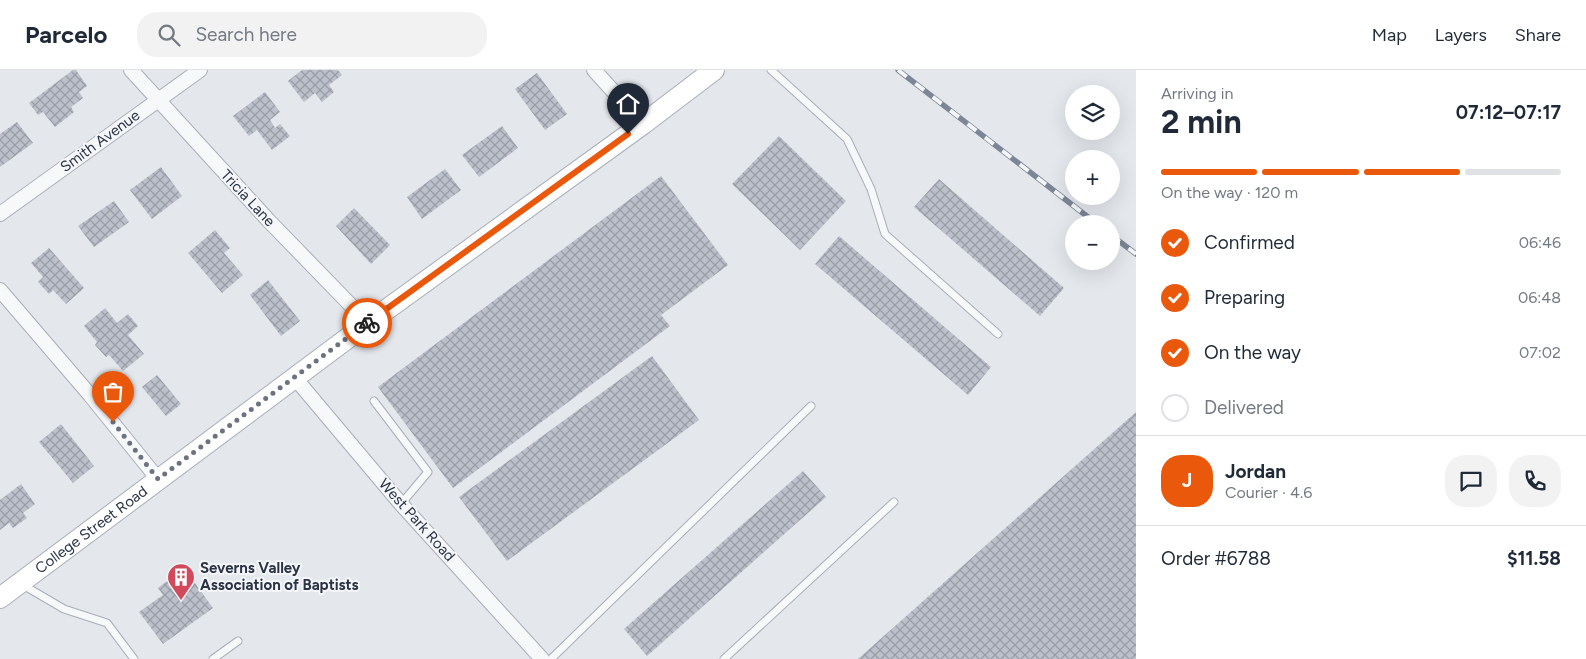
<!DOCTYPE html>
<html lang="en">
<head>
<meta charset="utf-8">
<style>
  body { margin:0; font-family:Figtree,sans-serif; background:#f2f2f3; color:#1f2937; height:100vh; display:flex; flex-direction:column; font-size:19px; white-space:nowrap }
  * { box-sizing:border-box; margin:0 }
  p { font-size:16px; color:#747a83 }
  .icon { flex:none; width:28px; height:28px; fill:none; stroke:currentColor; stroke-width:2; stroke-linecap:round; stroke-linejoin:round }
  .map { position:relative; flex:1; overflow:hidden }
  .sheet { display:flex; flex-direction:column; background:#fff; width:450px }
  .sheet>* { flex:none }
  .fabs { position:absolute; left:1065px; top:15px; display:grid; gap:10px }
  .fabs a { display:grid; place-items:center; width:55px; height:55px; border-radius:50%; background:#fff; box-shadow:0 5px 20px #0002; font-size:25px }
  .pin { position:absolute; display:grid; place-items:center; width:42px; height:42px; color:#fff; margin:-51px -21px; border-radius:50% 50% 50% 0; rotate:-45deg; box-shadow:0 0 5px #0007 }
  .pin .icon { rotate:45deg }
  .courier { position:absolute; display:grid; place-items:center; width:50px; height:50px; margin:-25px; border:4px solid #ea580c; border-radius:50%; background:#fff; color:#222; box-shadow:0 1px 6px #0007 }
  .summary em { font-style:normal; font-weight:700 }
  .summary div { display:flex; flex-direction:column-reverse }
  .summary { display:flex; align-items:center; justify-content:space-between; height:85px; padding:0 25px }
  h1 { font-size:32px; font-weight:700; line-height:38px }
  .bar { display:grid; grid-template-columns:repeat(4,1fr); gap:8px 5px; align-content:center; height:60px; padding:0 25px }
  .bar i { height:6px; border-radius:4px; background:#e0e1e3 }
  .bar .active { background:#ea580c }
  .bar p { grid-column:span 4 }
  .line { display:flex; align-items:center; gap:12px; padding:0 25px; border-top:1px solid #e0e1e3 }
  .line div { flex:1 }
  .round { display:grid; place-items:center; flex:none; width:52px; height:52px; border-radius:20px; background:#f2f2f3 }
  ol { padding:0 25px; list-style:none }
  li { display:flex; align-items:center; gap:15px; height:55px }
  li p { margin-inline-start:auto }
  li .icon { padding:5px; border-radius:50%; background:#ea580c; color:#fff; stroke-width:4 }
  li:last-child { color:#747a83 }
  li i { width:28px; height:28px; border:2px solid #e0e1e3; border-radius:50% }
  header { display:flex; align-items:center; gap:30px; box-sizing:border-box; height:70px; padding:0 25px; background:#fff; border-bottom:1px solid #e0e1e3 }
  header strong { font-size:24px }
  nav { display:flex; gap:28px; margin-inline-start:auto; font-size:18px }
  .search { width:350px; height:45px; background:#f2f2f3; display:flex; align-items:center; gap:12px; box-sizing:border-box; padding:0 18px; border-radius:20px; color:#747a83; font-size:19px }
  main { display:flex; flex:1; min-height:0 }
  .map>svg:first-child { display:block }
</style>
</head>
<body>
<header>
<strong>Parcelo</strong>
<div class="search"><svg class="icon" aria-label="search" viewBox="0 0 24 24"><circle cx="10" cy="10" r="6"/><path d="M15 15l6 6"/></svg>Search here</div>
<nav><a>Map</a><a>Layers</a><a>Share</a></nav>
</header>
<main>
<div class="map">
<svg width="1136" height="589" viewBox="0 0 1136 589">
  <defs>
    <pattern id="building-cross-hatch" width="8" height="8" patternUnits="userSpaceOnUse" patternTransform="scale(1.25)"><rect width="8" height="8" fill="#bbc0ca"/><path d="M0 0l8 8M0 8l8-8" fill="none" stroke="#989da6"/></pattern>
  </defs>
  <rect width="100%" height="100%" fill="#e4e7ec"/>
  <path fill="url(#building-cross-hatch)" d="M73 0H76L87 16 79 22 83 28 71 37 74 42 55 57 43 42 38 45 29 33Z
    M302 0H338L342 5 329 15 334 22 322 32 315 23 304 32 288 11Z
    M537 3 567 44 545 60 515 19Z
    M265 22 280 42 270 50 275 58 280 54 290 66 272 80 257 60 249 66 233 46Z
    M17 52 33 73 0 97V64Z
    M502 56 518 78 479 107 462 85Z
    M779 66 846 131 800 180 732 114Z
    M161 97 182 126 152 149 130 120Z
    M445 99 461 120 422 149 407 127Z
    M661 106 728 195 661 245 670 256 453 418 378 317Z
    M939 109 1064 218 1040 246 914 137Z
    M114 131 129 152 94 177 78 156Z
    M354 138 390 175 371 194 336 156Z
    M215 160 230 178 224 183 243 205 222 223 188 183Z
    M839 166 991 297 968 325 815 194Z
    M49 178 84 218 66 234 53 220 49 224 38 212 43 207 31 193Z
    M268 210 300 251 281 266 250 225Z
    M105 238 117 253 128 244 138 256 128 265 144 284 123 301 109 285 106 287 95 275 97 272 84 256Z
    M652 286 699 350 507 491 459 427Z
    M157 305 181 334 166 346 142 317Z
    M1136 342V589H858Z
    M61 354 94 396 73 413 39 372Z
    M803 401 826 427 647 586 624 559Z
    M21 414 35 434 23 443 27 448 13 458 9 453 0 460V430Z
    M184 498 213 538 163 574 139 542 163 525 158 518Z"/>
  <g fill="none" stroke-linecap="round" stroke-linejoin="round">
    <g stroke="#a9aeb7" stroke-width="9">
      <path id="lane" d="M771 0 847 69 871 119 885 164 998 264
        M374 331 428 402 401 434
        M23 515 64 539 107 553 134 589
        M213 589 238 571
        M551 589 811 336
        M724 589 894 432"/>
    </g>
    <g stroke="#a9aeb7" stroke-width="16">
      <path id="street" d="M131 0 268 150 368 253
        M594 0 643 54
        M0 144 200 0
        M0 220 90 325 158 409
        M295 308 401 434 542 589"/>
    </g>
    <g stroke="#a9aeb7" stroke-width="22">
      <g id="secondary">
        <path id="s1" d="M0 528 368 253 643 54 714 0"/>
      </g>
    </g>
    <use href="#lane" stroke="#f7f8fa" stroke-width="7"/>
    <use href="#street" stroke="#f7f8fa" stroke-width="14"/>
    <use href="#secondary" stroke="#fff" stroke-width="20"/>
    <g stroke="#7d8696" stroke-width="5.5">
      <path id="rail" d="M898 0 1097 154
        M1111 165 1136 184"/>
    </g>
    <use href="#rail" stroke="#f4f6f9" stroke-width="4" stroke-dasharray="11" stroke-linecap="butt"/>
  </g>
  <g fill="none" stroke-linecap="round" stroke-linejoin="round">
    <path stroke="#6c737f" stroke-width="5" stroke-dasharray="0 9" d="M113 352 158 409 367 253"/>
    <path stroke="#ea580c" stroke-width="6" d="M367 253 628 64"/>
  </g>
  <defs>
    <g id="building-pin" transform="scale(1.4375)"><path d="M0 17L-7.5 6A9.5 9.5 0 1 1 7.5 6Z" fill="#d1495b" stroke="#f4f6f9"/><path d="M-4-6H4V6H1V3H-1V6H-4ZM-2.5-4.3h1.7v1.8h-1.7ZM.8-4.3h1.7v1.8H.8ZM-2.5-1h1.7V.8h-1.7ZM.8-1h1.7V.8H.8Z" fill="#fff"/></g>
  </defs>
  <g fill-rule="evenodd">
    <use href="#building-pin" x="181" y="507"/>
  </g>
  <g text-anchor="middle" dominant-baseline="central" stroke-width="4" stroke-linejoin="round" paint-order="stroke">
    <g font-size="15" fill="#2b3445" stroke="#f4f6f9">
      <text transform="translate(100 71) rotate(-36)">Smith Avenue</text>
      <text transform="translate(248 128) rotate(47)">Tricia Lane</text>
      <text transform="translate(417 450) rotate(48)">West Park Road</text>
      <text stroke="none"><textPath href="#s1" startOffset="114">College Street Road</textPath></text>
    </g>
    <g font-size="15" font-weight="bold" fill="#2b3445" stroke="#f4f6f9" text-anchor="start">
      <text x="200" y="498">Severns Valley<tspan x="200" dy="17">Association of Baptists</tspan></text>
    </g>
  </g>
</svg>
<div class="fabs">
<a><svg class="icon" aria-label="layers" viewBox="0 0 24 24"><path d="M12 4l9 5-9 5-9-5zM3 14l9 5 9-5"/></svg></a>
<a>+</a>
<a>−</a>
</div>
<div class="pin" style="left:113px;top:352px;background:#ea580c"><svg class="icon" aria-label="bag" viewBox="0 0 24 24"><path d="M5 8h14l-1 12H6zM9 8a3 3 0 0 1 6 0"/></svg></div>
<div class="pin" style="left:628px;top:64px;background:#1f2937"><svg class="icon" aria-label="home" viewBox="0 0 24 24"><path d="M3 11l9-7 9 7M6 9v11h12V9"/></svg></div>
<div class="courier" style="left:367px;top:253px"><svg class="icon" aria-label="bike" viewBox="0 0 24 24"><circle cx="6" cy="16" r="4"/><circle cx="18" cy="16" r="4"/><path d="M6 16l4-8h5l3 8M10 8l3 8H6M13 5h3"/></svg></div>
</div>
<section class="sheet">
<div class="summary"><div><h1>2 min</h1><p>Arriving in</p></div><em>07:12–07:17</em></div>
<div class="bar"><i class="active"></i><i class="active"></i><i class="active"></i><i></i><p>On the way · 120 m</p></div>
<ol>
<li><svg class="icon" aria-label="check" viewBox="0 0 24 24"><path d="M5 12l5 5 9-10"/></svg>Confirmed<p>06:46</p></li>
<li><svg class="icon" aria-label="check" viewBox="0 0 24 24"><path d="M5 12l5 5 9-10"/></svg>Preparing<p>06:48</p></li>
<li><svg class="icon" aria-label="check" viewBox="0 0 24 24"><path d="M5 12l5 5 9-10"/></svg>On the way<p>07:02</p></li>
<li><i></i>Delivered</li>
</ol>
<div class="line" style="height:90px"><b class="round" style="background:#ea580c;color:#fff">J</b><div><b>Jordan</b><p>Courier · 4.6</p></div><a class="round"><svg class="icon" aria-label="chat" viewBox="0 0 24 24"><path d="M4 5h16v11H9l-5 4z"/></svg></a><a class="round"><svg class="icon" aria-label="phone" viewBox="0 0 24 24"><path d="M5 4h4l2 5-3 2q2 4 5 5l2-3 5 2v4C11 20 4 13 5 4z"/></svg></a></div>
<div class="line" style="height:65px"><div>Order #6788</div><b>$11.58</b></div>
</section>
</main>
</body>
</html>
